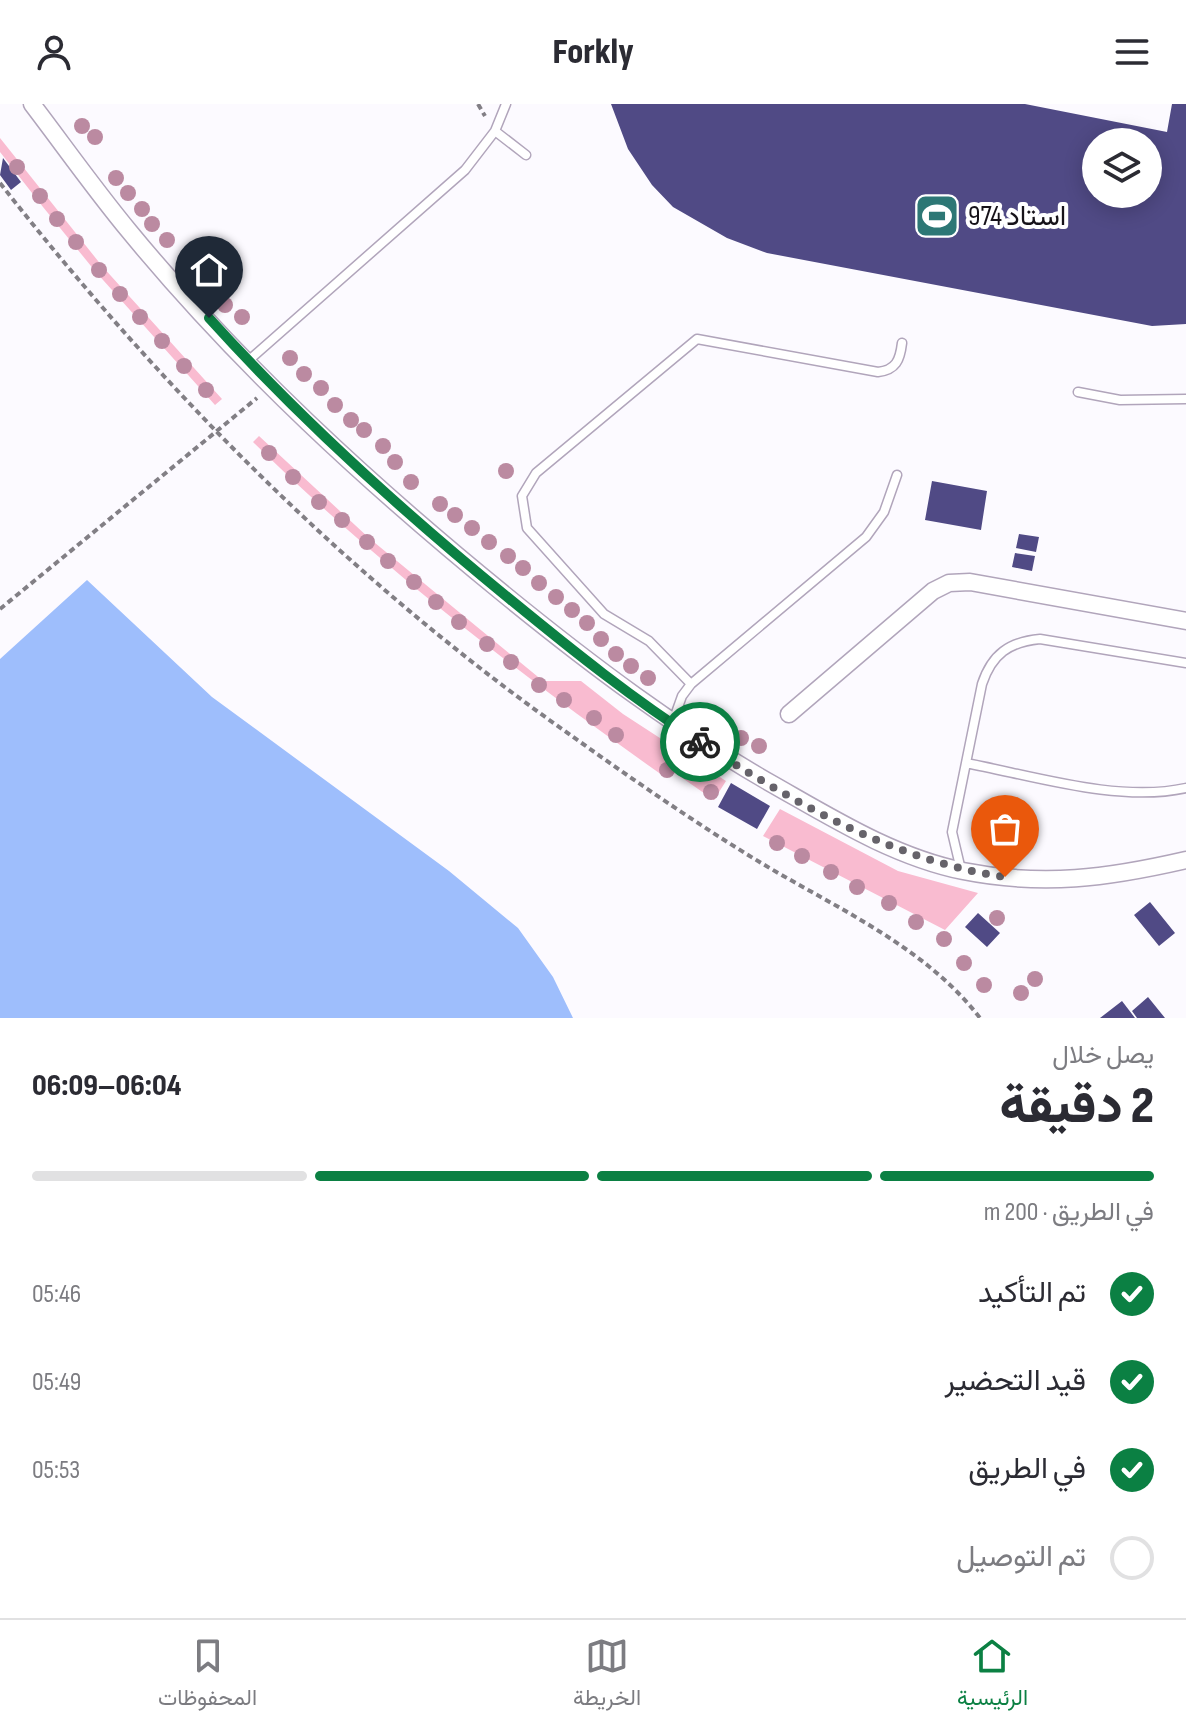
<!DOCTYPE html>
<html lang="ar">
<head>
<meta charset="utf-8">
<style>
  body { margin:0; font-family:"Sofia Sans Condensed",Vazirmatn,sans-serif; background:#f7f7f7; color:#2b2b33; direction:rtl; height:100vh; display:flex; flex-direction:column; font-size:30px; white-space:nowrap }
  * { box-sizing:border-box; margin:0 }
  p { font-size:26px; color:#7c7c81 }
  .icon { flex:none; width:44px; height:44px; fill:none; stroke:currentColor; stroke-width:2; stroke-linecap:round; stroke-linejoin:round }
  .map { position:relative; height:914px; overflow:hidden; direction:ltr }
  .details { display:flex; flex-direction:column; background:#fff; flex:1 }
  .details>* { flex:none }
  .fabs { position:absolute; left:1082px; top:24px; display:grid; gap:16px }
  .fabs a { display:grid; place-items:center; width:80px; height:80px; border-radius:50%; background:#fff; box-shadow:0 4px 20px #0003; font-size:40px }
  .pin { position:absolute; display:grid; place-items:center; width:68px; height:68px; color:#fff; margin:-82px -34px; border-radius:50% 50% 50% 0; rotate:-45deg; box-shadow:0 0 8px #0007 }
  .pin .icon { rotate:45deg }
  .courier { position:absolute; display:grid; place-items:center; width:80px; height:80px; margin:-40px; border:6px solid #0b8043; border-radius:50%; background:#fff; color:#222; box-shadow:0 2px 10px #0007 }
  .overview em { font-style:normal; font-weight:800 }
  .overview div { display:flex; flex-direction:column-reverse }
  .overview { display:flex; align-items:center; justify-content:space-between; height:136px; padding:0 32px }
  h1 { font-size:52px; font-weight:800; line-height:60px }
  .bar { display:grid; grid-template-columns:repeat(4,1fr); gap:12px 8px; align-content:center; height:96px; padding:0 32px }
  .bar i { height:10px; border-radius:6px; background:#e1e1e2 }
  .bar .on { background:#0b8043 }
  .bar p { grid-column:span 4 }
  ol { padding:0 32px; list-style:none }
  li { display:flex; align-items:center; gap:24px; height:88px }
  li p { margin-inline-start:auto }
  li .icon { padding:8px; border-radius:50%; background:#0b8043; color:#fff; stroke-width:4 }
  li:last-child { color:#7c7c81 }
  li i { width:44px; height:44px; border:4px solid #e1e1e2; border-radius:50% }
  header { display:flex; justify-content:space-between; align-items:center; height:104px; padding:0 32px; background:#fff; font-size:36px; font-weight:800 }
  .dock { display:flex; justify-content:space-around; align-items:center; height:112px; border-top:2px solid #e1e1e2; background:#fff; font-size:22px; color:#7c7c81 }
  .dock a { display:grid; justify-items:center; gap:4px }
  .dock .on { color:#0b8043 }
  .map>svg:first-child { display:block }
</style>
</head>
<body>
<header><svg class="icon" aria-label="menu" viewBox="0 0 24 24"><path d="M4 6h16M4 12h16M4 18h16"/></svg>Forkly<svg class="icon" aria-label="person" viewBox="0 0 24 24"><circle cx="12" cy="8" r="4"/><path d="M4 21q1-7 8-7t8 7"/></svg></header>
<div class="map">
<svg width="1186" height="914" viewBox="0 0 1186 914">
  <rect width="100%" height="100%" fill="#fcfaff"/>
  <path fill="#f9bbd0" d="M0 34 102 162 222 295 215 301 95 167 43 103 0 48Z
    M259 332 369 434 543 577H581L623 610 726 677 714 696 675 669 662 671C517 569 380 462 253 338Z
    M780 705 898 767 978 789 945 826 763 732Z"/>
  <path fill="#9ebefc" d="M87 476 212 593 449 767 518 824 553 873 573 914H0V555Z"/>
  <path fill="#504a85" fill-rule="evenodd" d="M611 0H1025L1167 28 1172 0H1186V220L1152 222 767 149 727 134 673 103 652 81 628 45ZM1096 38H1148V90H1096Z
    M3 54 21 78 11 86 0 71Z
    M932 377 987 387 981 426 925 416Z
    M1019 430 1039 433 1036 448 1016 444Z
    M1015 449 1035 452 1032 467 1012 463Z
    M731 679 770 702 757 725 718 703Z
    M1150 798 1175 829 1159 842 1134 811Z
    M978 809 1000 829 987 843 965 823Z
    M1148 893 1165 914H1137L1132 907Z
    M1122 897 1135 914H1100Z"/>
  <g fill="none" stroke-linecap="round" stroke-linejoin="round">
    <g stroke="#b1a5bb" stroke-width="11">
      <path id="service" d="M495 27 526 51
        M248 257 465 66 495 27 506 0
        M1078 288 1120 296 1186 295
        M691 580 649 537 604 510 527 424 522 392 536 369 697 235 878 268C896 266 900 256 902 239
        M672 620 682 592 691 580 866 433 884 408 897 371
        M966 659C1034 672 1119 699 1186 684
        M961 766 952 728 982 580C992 550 1009 538 1040 535L1186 559"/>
    </g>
    <g stroke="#b1a5bb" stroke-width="19">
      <path id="minor" d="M32 0C64 42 95 86 129 127 240 262 370 381 505 491 591 561 676 625 772 680 832 714 894 753 963 767 1043 783 1108 774 1186 756
        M789 610 933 487 949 479 970 478 1186 517"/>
    </g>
    <path stroke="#827f85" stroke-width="4" stroke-dasharray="6 4" stroke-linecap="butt" d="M478 0 485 12
      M0 79C158 281 340 465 548 615 615 663 683 711 753 754 831 802 923 840 980 914
      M0 505 257 294"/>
    <use href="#service" stroke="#fff" stroke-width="8"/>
    <use href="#minor" stroke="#fff" stroke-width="16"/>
  </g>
  <g fill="#bb8aa1">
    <circle cx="82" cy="22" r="8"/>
    <circle cx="95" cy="33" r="8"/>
    <circle cx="17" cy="63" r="8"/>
    <circle cx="116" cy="74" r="8"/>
    <circle cx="128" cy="89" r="8"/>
    <circle cx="40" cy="92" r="8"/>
    <circle cx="142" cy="105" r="8"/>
    <circle cx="57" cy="115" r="8"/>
    <circle cx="152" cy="120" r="8"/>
    <circle cx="167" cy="136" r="8"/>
    <circle cx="76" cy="138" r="8"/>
    <circle cx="186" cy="156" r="8"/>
    <circle cx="99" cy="166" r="8"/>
    <circle cx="199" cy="172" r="8"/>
    <circle cx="212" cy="187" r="8"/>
    <circle cx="120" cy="190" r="8"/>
    <circle cx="225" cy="201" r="8"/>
    <circle cx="140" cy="213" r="8"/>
    <circle cx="242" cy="213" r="8"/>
    <circle cx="162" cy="237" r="8"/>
    <circle cx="290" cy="254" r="8"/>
    <circle cx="184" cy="262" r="8"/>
    <circle cx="304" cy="270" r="8"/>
    <circle cx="321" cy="284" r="8"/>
    <circle cx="206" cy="286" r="8"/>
    <circle cx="335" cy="301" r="8"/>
    <circle cx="351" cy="316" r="8"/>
    <circle cx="364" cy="326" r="8"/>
    <circle cx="383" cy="342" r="8"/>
    <circle cx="269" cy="349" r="8"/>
    <circle cx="395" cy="358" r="8"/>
    <circle cx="506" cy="367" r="8"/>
    <circle cx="293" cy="373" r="8"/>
    <circle cx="411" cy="378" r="8"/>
    <circle cx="319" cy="398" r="8"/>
    <circle cx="440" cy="400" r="8"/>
    <circle cx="455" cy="411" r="8"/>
    <circle cx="342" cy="416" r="8"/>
    <circle cx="472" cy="424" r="8"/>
    <circle cx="367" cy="438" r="8"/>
    <circle cx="489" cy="438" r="8"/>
    <circle cx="508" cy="452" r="8"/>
    <circle cx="388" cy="457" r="8"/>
    <circle cx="523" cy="464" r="8"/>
    <circle cx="414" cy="478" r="8"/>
    <circle cx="539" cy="479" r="8"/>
    <circle cx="556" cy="493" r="8"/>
    <circle cx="436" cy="498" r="8"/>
    <circle cx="572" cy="506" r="8"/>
    <circle cx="459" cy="518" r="8"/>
    <circle cx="587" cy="519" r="8"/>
    <circle cx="601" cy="535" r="8"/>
    <circle cx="487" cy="540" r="8"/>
    <circle cx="616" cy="550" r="8"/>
    <circle cx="511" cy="558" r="8"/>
    <circle cx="631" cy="562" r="8"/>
    <circle cx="648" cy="574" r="8"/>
    <circle cx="539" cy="581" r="8"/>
    <circle cx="564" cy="596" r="8"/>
    <circle cx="594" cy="614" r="8"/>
    <circle cx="722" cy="625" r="8"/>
    <circle cx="616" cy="631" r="8"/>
    <circle cx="741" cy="634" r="8"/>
    <circle cx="759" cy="642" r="8"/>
    <circle cx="667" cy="666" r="8"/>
    <circle cx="711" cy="688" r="8"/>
    <circle cx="777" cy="739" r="8"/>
    <circle cx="802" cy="752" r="8"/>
    <circle cx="831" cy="768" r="8"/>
    <circle cx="857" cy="783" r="8"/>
    <circle cx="889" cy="799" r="8"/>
    <circle cx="997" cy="814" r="8"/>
    <circle cx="916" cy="818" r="8"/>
    <circle cx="944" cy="835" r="8"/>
    <circle cx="964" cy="859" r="8"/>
    <circle cx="1035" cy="875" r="8"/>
    <circle cx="984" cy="881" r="8"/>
    <circle cx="1021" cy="889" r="8"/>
  </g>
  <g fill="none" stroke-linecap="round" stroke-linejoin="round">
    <path stroke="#66636a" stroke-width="8" stroke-dasharray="0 14.4" d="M700 638C793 698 894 757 1005 773"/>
    <path stroke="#0b8043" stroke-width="10" d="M209 214C302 317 403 408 511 496 572 546 633 595 700 638"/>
  </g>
  <defs>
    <g id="stadium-square" transform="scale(2.3)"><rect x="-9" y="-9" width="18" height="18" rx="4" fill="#2d7775" stroke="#fff"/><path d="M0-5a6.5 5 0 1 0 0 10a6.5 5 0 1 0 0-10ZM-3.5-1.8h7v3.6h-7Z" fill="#fff"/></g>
  </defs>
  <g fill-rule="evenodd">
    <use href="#stadium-square" x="937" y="112"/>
  </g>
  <g text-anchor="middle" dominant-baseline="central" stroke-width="8" stroke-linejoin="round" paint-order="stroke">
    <g font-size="28" fill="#161219" stroke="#fff" text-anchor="start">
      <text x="968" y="112">استاد 974</text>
    </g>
  </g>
</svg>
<div class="fabs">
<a><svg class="icon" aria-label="layers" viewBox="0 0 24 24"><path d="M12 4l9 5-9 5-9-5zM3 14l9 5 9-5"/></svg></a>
</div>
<div class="pin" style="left:1005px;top:773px;background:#ea580c"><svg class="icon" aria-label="bag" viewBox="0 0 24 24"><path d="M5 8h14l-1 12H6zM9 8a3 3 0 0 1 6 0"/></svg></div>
<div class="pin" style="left:209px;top:214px;background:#1f2937"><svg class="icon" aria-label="home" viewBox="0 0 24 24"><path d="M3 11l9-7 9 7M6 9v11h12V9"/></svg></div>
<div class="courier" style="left:700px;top:638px"><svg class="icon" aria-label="bike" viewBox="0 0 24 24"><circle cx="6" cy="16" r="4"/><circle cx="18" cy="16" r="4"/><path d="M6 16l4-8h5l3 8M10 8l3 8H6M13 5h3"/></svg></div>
</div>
<section class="details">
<div class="overview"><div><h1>2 دقيقة</h1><p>يصل خلال</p></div><em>06:04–06:09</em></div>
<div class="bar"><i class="on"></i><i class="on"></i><i class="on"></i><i></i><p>في الطريق · 200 m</p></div>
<ol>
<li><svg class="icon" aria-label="check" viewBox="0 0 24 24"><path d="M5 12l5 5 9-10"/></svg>تم التأكيد<p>05:46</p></li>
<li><svg class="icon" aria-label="check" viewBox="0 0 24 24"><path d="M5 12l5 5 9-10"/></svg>قيد التحضير<p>05:49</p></li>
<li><svg class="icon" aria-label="check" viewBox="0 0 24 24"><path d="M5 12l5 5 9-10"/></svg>في الطريق<p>05:53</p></li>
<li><i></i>تم التوصيل</li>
</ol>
</section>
<nav class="dock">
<a class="on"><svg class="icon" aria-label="home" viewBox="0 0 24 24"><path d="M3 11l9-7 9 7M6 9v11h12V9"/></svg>الرئيسية</a>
<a><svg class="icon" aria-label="map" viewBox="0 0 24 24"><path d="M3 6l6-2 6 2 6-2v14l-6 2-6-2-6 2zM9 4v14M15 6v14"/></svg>الخريطة</a>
<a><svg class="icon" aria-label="saved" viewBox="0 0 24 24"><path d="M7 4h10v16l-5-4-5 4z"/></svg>المحفوظات</a>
</nav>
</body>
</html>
